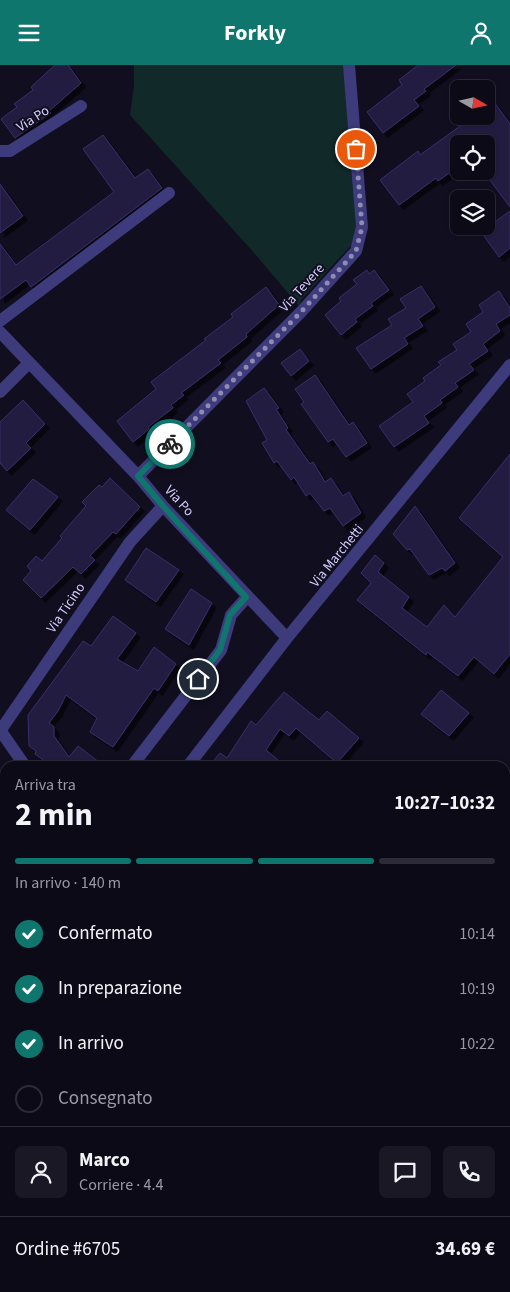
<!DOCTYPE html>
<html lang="it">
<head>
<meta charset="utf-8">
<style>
  body { margin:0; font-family:"Source Sans 3",sans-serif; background:#1b1825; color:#f1f3f6; height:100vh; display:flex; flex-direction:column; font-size:19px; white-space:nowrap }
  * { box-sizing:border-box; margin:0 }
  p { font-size:16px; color:#9a9aa2 }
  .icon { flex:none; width:28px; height:28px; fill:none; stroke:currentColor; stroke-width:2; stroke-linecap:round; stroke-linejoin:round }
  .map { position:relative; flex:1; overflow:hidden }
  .details { position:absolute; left:0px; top:696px; width:510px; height:531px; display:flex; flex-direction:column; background:#0d0a18; border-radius:15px 15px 0 0; box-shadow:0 1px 4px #0004,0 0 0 1px #2d2b37 }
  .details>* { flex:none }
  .needle { width:32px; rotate:99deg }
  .tools { position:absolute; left:450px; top:15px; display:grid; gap:10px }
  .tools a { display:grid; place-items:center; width:45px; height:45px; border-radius:8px; background:#0d0a18; box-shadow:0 1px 4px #0004,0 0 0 1px #2d2b37; font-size:25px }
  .pin { position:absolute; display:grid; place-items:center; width:42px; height:42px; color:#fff; margin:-21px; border:2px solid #fff; border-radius:50%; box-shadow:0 1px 5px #0007 }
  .courier { position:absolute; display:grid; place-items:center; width:50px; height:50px; margin:-25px; border:4px solid #0f766e; border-radius:50%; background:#fff; color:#222; box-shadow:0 1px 6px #0007 }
  .overview em { font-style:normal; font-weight:700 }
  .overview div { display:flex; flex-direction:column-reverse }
  .overview { display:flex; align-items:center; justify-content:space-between; height:85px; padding:0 15px }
  h1 { font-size:32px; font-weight:700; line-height:38px }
  .bar { display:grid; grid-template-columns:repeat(4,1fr); gap:8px 5px; align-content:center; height:60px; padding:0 15px }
  .bar i { height:6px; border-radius:4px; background:#2d2b37 }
  .bar .on { background:#0f766e }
  .bar p { grid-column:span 4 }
  .line { display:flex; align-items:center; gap:12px; padding:0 15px; border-top:1px solid #2d2b37 }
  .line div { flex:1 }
  .round { display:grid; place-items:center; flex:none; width:52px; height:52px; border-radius:8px; background:#1b1825 }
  ol { padding:0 15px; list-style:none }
  li { display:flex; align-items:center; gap:15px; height:55px }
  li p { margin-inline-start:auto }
  li .icon { padding:5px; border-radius:50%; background:#0f766e; color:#fff; stroke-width:4 }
  li:last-child { color:#9a9aa2 }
  li i { width:28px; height:28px; border:2px solid #2d2b37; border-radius:50% }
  header { display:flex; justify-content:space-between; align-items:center; height:65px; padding:0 15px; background:#0f766e; color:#fff; font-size:22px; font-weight:700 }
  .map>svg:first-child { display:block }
</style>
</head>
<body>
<header><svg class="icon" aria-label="menu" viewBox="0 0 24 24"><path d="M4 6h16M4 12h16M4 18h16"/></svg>Forkly<svg class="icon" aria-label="person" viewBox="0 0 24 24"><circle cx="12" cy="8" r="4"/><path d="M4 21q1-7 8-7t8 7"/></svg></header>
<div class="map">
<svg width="510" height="1227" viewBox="0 0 510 1227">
  <defs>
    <filter id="shadow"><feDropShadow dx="4.5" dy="4.5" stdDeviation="0" flood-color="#0009"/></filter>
  </defs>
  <rect width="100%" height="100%" fill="#110e20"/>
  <path fill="#112929" d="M134 0H352L366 164 301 235 299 241 255 189 130 50 134 21Z
    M510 763V834L505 839V767Z
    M84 1222 175 1223 170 1227H80Z"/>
  <path fill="#0e2243" d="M13 1223V1222L84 1223 80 1227H8Z"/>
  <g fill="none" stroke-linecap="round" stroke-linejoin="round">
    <path stroke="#0e2243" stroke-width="4.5" d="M169 1222 174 1227"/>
    <path stroke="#0e2243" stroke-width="15" d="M505 1181 510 1174
      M477 1227 479 1222"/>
  </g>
  <path fill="#231b40" stroke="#3b2e6b" filter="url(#shadow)" d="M55 0H68L81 18 49 46 51 48 15 73 1 54 17 42 14 39 33 25 31 22Z
    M418 0H456L424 24 426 26 414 35 419 41 383 68 367 47 402 20 399 15Z
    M494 37 510 59V142L486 110V79H464L459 72V101L438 116 436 113 399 140 380 115 418 86 420 90 474 51H486V42Z
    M103 70 135 113 148 104 162 123 31 222 26 215 0 234V179L16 200 114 127 83 84Z
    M0 119 23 151 0 168Z
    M510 146V183L499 192 481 167Z
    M367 205 369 209 374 205 389 225 371 238 373 241 355 254 357 257 341 270 325 250 341 236 339 233 357 219 353 215Z
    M421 221 435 242 418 254 423 261 404 273 408 279 371 304 356 283 392 260 388 254 406 243 400 234Z
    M266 222 279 240 246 269 247 272 218 295 221 298 181 328 184 330 171 340 173 343 148 362 149 364 133 377 117 356 156 324 151 317 206 275 204 274 233 252 231 249Z
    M499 226 510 243V250L496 259 500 266 483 279 488 286 469 299 474 305 455 318 458 322 440 335 442 338 424 351 429 358 394 382 379 361 413 337 407 329 425 316 423 313 441 300 438 297 457 285 453 279 471 267 466 259 483 247 479 240Z
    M300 284 309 296 291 311 281 298Z
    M315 310 349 360 353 357 367 378 346 392 333 374 328 377 301 339 304 337 295 324Z
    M264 323 279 343 276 344 288 363 286 365 310 399 313 397 325 417 331 413 343 431 349 427 361 448 343 461 330 443 324 446 310 428 306 431 294 412 291 415 277 396 274 398 262 378 267 375 246 336Z
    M23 335 45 359 26 378 31 383 7 406 0 398V357Z
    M510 389V589L494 609 474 592 458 611 427 587 426 590 357 535 371 518 361 508 375 490 384 498 378 507 409 532 402 543 427 562 444 540 455 552 503 492 459 453Z
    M110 413 140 442 116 469 113 467 90 491 95 495 81 509 73 502 41 533 23 515 31 506 27 501 36 491 42 496 62 473 60 471 86 441 82 437 99 420 102 422Z
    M33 414 58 432 30 465 6 445Z
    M415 441 455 498 445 506 442 503 429 510 410 484 407 485 393 469Z
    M146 483 179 505 156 537 125 515Z
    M191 524 212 538 189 580 165 564Z
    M113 551 136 568 117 594 138 606 154 582 176 599 158 626 154 623 113 682 90 667 97 653 66 630 58 646 49 658 54 662V671L69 692 78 681 104 701H51L35 689 36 686 29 681 28 650 83 576 91 581Z
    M441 625 469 648 449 671 421 649Z
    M284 627 319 655 327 646 359 673 337 698 296 663 289 671 280 664 266 685 278 695 273 701H209L220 688 227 693 251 656 256 660Z"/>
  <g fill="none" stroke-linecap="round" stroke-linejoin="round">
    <path stroke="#3e3b7d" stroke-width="12" d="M0 86H10L81 41
      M0 256 169 128
      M0 267 138 411 163 441 287 573
      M0 327 29 298
      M138 411 301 247 356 186 362 162 349 0
      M0 665 25 701
      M0 666 130 477 163 441
      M132 701 221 585 231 550 247 532
      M188 701 287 573 510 300
      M505 985 508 974 506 961
      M505 1023 510 1028
      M505 1153 510 1146
      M0 1198 5 1195
      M133 1222V1227
      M143 1222 146 1227
      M283 1227 287 1222"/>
  </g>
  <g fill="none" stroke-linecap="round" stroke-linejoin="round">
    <path stroke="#908bb0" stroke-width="5" stroke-dasharray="0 9" d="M170 379 301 247 356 186 362 162 356 84"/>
    <path stroke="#0f766e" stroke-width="6" d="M170 379 138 411 163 441 246 532 230 550 220 585 198 614"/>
  </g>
  <g text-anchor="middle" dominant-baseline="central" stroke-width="4" stroke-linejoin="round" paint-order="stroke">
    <g font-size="14" fill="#d5cffd" stroke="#110e20">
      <text transform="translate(33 54) rotate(-33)">Via Po</text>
      <text transform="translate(302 223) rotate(-48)">Via Tevere</text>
      <text transform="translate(179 436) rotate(48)">Via Po</text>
      <text transform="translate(337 491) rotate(-51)">Via Marchetti</text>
      <text transform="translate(66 543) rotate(-56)">Via Ticino</text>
    </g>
  </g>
</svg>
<div class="tools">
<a><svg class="needle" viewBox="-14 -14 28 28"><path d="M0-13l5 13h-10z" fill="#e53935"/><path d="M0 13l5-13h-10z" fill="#9a9aa2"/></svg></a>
<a><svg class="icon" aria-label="locate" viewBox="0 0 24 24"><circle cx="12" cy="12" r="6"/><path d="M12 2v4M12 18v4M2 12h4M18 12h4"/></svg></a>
<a><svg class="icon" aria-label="layers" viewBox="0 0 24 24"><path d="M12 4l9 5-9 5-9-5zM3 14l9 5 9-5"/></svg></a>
</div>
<div class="pin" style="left:356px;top:84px;background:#ea580c"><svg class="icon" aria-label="bag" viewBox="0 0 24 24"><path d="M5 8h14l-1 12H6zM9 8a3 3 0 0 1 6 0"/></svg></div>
<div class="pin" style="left:198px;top:614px;background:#1f2937"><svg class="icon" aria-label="home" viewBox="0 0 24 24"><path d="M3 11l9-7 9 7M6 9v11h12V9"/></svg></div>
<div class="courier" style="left:170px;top:379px"><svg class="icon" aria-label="bike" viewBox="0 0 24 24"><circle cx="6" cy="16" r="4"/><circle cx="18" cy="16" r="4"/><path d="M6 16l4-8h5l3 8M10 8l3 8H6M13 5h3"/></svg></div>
<section class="details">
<div class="overview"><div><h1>2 min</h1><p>Arriva tra</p></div><em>10:27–10:32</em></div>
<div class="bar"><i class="on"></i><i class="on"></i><i class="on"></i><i></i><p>In arrivo · 140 m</p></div>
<ol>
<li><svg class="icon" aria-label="check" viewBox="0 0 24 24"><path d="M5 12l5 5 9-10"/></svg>Confermato<p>10:14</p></li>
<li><svg class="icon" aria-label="check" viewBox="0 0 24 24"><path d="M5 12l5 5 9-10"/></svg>In preparazione<p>10:19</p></li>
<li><svg class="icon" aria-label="check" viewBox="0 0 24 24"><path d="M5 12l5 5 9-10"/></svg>In arrivo<p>10:22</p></li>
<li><i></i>Consegnato</li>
</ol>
<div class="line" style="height:90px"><a class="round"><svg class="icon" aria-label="person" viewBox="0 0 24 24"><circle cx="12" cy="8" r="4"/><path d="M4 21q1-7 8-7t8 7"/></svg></a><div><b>Marco</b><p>Corriere · 4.4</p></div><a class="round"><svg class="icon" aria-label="chat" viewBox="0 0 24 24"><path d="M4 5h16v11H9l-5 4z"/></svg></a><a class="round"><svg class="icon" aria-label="phone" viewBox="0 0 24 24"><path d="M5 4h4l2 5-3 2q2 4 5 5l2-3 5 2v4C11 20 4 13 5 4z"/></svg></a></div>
<div class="line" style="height:65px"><div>Ordine #6705</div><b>34.69 €</b></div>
</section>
</div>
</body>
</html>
